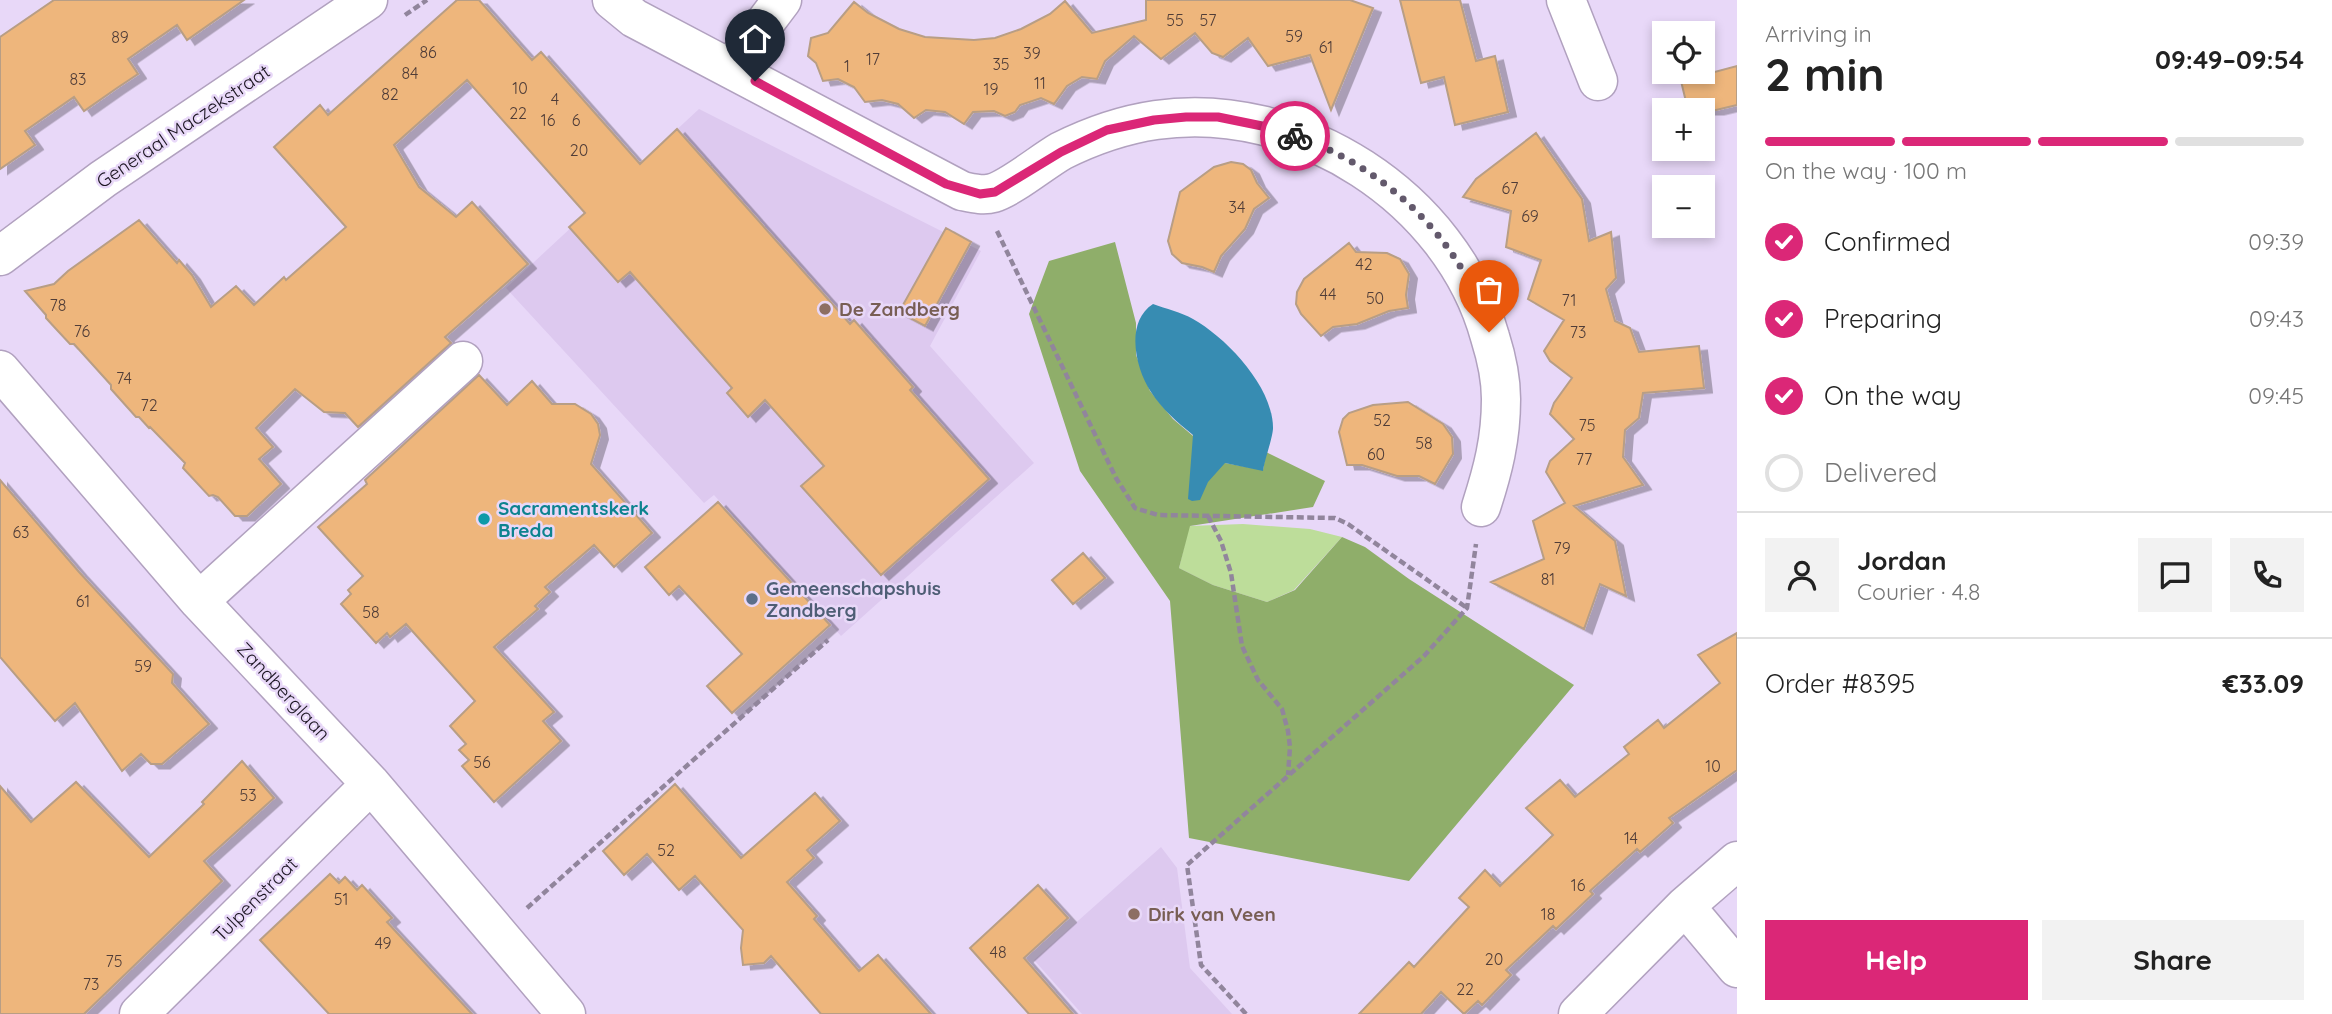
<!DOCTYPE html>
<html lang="en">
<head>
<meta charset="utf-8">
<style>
  body { margin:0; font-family:Quicksand,sans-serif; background:#f2f2f2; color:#222; height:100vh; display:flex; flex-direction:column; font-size:26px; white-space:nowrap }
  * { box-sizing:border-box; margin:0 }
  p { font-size:23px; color:#767676 }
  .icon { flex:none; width:38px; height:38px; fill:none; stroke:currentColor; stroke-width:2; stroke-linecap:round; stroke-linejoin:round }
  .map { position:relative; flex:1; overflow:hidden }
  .side { display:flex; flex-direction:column; background:#fff; width:595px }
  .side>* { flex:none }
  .buttons { position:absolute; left:1652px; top:21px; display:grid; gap:14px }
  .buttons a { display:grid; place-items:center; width:63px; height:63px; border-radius:0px; background:#fff; box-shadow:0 4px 10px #0003; font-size:35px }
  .pin { position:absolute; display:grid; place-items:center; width:60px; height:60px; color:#fff; margin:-72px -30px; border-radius:50% 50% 50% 0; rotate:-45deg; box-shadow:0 0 7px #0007 }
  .pin .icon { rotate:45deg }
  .courier { position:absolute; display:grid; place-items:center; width:70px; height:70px; margin:-35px; border:5px solid #db2777; border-radius:50%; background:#fff; color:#222; box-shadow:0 2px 9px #0007 }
  .headline em { font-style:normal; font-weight:800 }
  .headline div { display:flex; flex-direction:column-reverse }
  .headline { display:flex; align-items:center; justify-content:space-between; height:119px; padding:0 28px }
  h1 { font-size:46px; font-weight:800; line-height:52px }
  .bar { display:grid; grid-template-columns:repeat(4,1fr); gap:10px 7px; align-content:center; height:84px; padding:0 28px }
  .bar i { height:9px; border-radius:5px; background:#e0e0e0 }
  .bar .current { background:#db2777 }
  .bar p { grid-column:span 4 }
  .line { display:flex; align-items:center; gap:18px; padding:0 28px; border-top:2px solid #e0e0e0 }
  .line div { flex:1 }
  .round { display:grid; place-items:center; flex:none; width:74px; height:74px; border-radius:0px; background:#f2f2f2 }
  ol { padding:0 28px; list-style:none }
  li { display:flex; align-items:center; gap:21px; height:77px }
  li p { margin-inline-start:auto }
  li .icon { padding:7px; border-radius:50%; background:#db2777; color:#fff; stroke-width:4 }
  li:last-child { color:#767676 }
  li i { width:38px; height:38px; border:4px solid #e0e0e0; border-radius:50% }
  .primary-button { display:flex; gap:14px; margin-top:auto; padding:14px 28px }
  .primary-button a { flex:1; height:80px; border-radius:0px; background:#db2777; color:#fff; font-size:28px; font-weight:800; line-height:80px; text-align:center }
  .primary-button a+a { background:#f2f2f2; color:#222 }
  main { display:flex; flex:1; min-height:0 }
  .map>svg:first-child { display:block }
</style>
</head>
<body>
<main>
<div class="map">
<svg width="1737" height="1014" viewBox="0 0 1737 1014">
  <defs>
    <filter id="shadow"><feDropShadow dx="8" dy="4.5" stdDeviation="0" flood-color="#0004"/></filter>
  </defs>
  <rect width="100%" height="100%" fill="#e8d8f8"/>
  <path fill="#ddc9ef" d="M699 109 981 251 930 346 1034 463 841 636 714 495 704 503 506 288Z
    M1161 847 1177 868 1190 968 1232 1014H1082L1034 960Z"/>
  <path fill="#bddd9a" d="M1243 524 1310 529 1342 537 1294 590 1267 602 1213 585 1179 568 1189 526Z"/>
  <path fill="#8fae6a" d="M1115 242 1136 323V355L1150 391 1173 419 1225 463 1263 470 1266 452 1325 481 1313 507 1190 526 1179 568 1213 585 1267 602 1295 590 1342 537 1365 547 1409 579 1574 685 1409 881 1189 838 1170 601 1080 471 1029 314 1049 261Z"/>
  <path fill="#378cb2" d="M1153 304C1166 309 1181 312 1193 319 1227 338 1274 388 1273 429 1272 440 1265 458 1263 471L1225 463 1208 482 1200 500 1192 501 1188 499 1193 435C1177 422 1162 409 1151 392 1135 368 1125 322 1153 304Z"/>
  <path fill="#eeb67c" stroke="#b89e85" stroke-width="2" filter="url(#shadow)" d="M54 0H244L187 40 177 25 128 59 138 74 117 88 84 111 74 97 25 131 35 145 0 169V37Z
    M457 0H479L532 60 541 52 640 164 677 129 850 324 854 320 913 387 910 390 989 479 881 575 801 486 824 466 765 400 748 417 727 393 732 388 630 272 618 282 569 227 585 213 467 80 394 145 419 187 456 217 472 202 528 264 445 337 451 343 358 427 345 413 324 412 295 389 256 428 273 447 259 459 281 484 247 516H235L218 497 213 495 209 496 183 468 185 463 150 427 149 428 139 417H136L111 389V385L74 344H70L57 330 46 318V315L25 291 54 284 68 271 139 220 177 263 179 260 192 275 211 307 236 286 254 305 284 277 286 280 346 227 274 147 320 105 328 115Z
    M1146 0H1350L1373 8 1331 110 1310 55 1268 66 1248 38 1223 57 1212 53 1195 33 1161 59 1134 36 1105 61 1097 79 1082 77 1067 86 1054 104 1041 98 1020 105 1015 112 1005 116 994 111 973 112 964 124 945 112 926 110 914 118 898 104 882 100 865 102 854 87 838 79 823 81 816 63 808 56 811 38 828 33 854 2 868 13 899 29 925 37 974 40 995 38 1021 29 1050 14 1065 1 1092 33 1146 20Z
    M1400 0H1460L1476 61 1495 56 1508 112 1455 125 1444 77 1421 83Z
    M1737 66V105L1716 110H1688L1681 81Z
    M1536 133 1582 199 1589 241 1611 232 1616 278 1606 289 1615 321 1630 328 1639 352 1699 346 1704 388 1643 393 1639 418 1625 430 1623 457 1643 485 1574 506 1615 541 1626 596 1600 584 1584 629 1491 582 1544 559 1533 521 1565 503 1546 472 1550 461 1574 439 1550 414 1554 403 1572 378 1550 361 1544 351 1564 320 1528 299 1541 260 1506 247 1511 211 1463 197 1476 179Z
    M1231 162 1243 164 1251 170 1257 183 1269 198 1254 209 1245 229 1221 256 1214 272 1202 267 1182 263 1172 254 1168 241 1180 192 1214 167Z
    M946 228 971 242 925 326 899 312Z
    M1349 243 1356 252 1387 253 1400 259 1409 274 1406 295 1408 308 1389 311 1357 324 1333 327 1321 336 1301 314 1296 304 1297 292 1304 279Z
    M479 375 507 405 532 381 552 404H575L591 414 598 424 600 435 591 464 652 533 614 567 594 545 545 587 550 592 535 606 538 609 494 647 554 712 543 721 561 741 494 802 462 766 469 760 459 750 466 744 450 726 475 701 406 624 390 637 387 633 376 643 341 604 351 594 348 590 363 576 318 527 367 484 365 480Z
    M1408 402 1443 424 1452 437 1453 454 1435 484 1419 476H1397L1362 465H1347L1339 432 1343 419 1349 413 1373 405Z
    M0 480 79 572 173 674 172 683 209 724 162 764H151L141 754 122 771 75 703 55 721 0 657Z
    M718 502 830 625 732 713 707 686 742 654 679 586 669 595 645 567Z
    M1083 553 1105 578 1073 604 1052 580Z
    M1737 633V770L1669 818 1673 823 1640 852 1637 849 1590 891 1593 894 1556 929 1553 926 1506 970 1511 975 1482 1005 1478 1001 1464 1014 1441 992 1421 1014H1359L1409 962 1414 967 1469 907 1459 898 1485 870 1500 886 1553 835 1526 808 1560 780 1575 797 1629 754 1624 747 1658 720 1664 728 1720 683 1698 655Z
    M242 761 274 798 204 861 222 881 84 1014H0V786L31 822 76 782 149 857 204 804 202 802Z
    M675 784 741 858 815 793 840 821 807 850 814 858 787 882 817 916 814 919 859 971 878 955 931 1014H821L771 956 764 963 743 965 741 948 743 930 695 876 679 890 647 854 624 875 603 851Z
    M330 874 339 883 345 877 357 890 362 885 392 918 387 922 472 1014H329L260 940Z
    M1038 885 1068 918 1024 958 1073 1014H1029L970 948Z"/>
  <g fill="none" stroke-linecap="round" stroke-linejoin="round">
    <g stroke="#b1a1bf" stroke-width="41">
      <path id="minor" d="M612 0 634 18 962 191C972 193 983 196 993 193 1012 187 1042 162 1061 151 1091 136 1122 125 1156 120 1298 99 1452 198 1490 337 1496 356 1501 379 1501 399 1501 439 1493 470 1481 507
        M1566 0 1598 81
        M731 68 782 0
        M0 256 103 179 368 0
        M0 370 199 601 371 784 566 1014
        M199 601 463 361
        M1685 906 1737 968
        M139 1014 371 784
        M1578 1014 1685 906 1737 861"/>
    </g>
    <path stroke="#91859c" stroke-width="4.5" stroke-dasharray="7 3.5" stroke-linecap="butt" d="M405 15 427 0
      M997 231 1116 478 1135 508 1158 515 1335 518 1348 524 1467 608
      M1208 516 1221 541 1231 573 1242 646 1258 680 1282 709 1288 731 1290 747 1288 775
      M527 908 828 640
      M1246 1014 1201 965 1187 865 1424 656 1467 608 1476 544"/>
    <use href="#minor" stroke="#fff" stroke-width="38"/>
  </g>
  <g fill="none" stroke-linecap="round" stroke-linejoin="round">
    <path stroke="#63596c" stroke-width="7" stroke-dasharray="0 12.6" d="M1295 136C1383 165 1465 242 1489 332"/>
    <path stroke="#db2777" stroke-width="9" d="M755 81 946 184 980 194 995 192 1061 152 1107 130 1154 120 1186 117H1218L1267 127 1295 136"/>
  </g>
  <g fill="#8d6e63" stroke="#e8d8f8" stroke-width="2.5">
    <circle cx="825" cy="309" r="7"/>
    <circle cx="1134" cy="914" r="7"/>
  </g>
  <circle fill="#0f9aa8" stroke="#e8d8f8" stroke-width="2.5" cx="484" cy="519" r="7"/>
  <circle fill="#5c6f8a" stroke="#e8d8f8" stroke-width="2.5" cx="752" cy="599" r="7"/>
  <g text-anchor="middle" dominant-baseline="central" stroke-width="5" stroke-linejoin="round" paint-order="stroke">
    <g font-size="16" fill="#503d38">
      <text x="1175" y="20">55</text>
      <text x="1208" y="20">57</text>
      <text x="1294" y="36">59</text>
      <text x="120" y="37">89</text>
      <text x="1326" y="47">61</text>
      <text x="428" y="52">86</text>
      <text x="1032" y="53">39</text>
      <text x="873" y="59">17</text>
      <text x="1001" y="64">35</text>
      <text x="847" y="66">1</text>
      <text x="410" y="73">84</text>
      <text x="78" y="79">83</text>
      <text x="1040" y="83">11</text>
      <text x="520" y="88">10</text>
      <text x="991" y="89">19</text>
      <text x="390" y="94">82</text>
      <text x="555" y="99">4</text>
      <text x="518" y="113">22</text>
      <text x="548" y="120">16</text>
      <text x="576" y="120">6</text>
      <text x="579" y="150">20</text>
      <text x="1510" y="188">67</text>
      <text x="1237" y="207">34</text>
      <text x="1530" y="216">69</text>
      <text x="1364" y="264">42</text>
      <text x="1328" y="294">44</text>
      <text x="1375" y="298">50</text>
      <text x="1569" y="300">71</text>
      <text x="58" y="305">78</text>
      <text x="82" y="331">76</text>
      <text x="1578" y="332">73</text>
      <text x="124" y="378">74</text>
      <text x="149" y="405">72</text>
      <text x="1382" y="420">52</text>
      <text x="1587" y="425">75</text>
      <text x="1424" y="443">58</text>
      <text x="1376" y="454">60</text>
      <text x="1584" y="459">77</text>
      <text x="21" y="532">63</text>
      <text x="1562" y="548">79</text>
      <text x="1548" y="579">81</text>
      <text x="83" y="601">61</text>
      <text x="371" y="612">58</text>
      <text x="143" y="666">59</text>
      <text x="482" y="762">56</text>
      <text x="1713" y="766">10</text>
      <text x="248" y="795">53</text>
      <text x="1631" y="838">14</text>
      <text x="666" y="850">52</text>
      <text x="1578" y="885">16</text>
      <text x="341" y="899">51</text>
      <text x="1548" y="914">18</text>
      <text x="383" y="943">49</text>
      <text x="998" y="952">48</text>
      <text x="1494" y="959">20</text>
      <text x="114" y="961">75</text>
      <text x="91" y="984">73</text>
      <text x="1465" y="989">22</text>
    </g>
    <g font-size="19" fill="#1b1521" stroke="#e8d8f8">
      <text transform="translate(183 126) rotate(-34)">Generaal Maczekstraat</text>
      <text transform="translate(284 691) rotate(47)">Zandberglaan</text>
      <text transform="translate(255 899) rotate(-45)">Tulpenstraat</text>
    </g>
    <g font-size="19" font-weight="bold" fill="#785e54" stroke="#e8d8f8" text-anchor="start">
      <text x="839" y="309">De Zandberg</text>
      <text x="1148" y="914">Dirk van Veen</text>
    </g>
    <g font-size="19" font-weight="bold" fill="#0d838f" stroke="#e8d8f8" text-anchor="start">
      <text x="498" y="508">Sacramentskerk<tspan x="498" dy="22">Breda</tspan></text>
    </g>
    <g font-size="19" font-weight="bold" fill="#4e5e75" stroke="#e8d8f8" text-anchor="start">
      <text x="766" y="588">Gemeenschapshuis<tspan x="766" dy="22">Zandberg</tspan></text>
    </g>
  </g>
</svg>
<div class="buttons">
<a><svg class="icon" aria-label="locate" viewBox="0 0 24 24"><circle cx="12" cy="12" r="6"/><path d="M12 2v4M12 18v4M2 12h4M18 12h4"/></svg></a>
<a>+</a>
<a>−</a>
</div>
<div class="pin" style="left:1489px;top:332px;background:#ea580c"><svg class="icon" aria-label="bag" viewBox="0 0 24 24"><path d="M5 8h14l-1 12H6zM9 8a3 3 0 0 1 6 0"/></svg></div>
<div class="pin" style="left:755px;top:81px;background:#1f2937"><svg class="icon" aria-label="home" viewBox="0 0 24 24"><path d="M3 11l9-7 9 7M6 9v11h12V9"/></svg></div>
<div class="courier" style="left:1295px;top:136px"><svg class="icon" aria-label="bike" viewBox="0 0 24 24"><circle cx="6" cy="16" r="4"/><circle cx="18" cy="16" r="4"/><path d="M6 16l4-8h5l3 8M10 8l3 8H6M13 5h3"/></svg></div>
</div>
<section class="side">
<div class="headline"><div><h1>2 min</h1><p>Arriving in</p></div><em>09:49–09:54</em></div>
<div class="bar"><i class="current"></i><i class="current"></i><i class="current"></i><i></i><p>On the way · 100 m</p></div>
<ol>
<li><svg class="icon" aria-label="check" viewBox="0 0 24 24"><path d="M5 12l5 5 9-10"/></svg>Confirmed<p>09:39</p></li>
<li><svg class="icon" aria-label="check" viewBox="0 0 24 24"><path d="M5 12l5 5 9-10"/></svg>Preparing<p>09:43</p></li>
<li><svg class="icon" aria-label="check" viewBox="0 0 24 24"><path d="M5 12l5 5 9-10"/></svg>On the way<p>09:45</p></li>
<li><i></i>Delivered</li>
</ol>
<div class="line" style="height:126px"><a class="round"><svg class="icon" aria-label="person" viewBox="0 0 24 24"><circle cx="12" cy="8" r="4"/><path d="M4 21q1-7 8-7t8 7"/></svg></a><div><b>Jordan</b><p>Courier · 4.8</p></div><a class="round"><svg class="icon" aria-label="chat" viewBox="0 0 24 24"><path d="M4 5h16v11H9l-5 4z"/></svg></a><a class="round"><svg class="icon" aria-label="phone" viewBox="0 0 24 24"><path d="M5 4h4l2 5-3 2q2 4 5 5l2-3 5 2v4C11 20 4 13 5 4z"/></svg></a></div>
<div class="line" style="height:91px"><div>Order #8395</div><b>€33.09</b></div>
<div class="primary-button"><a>Help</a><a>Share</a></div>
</section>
</main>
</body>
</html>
